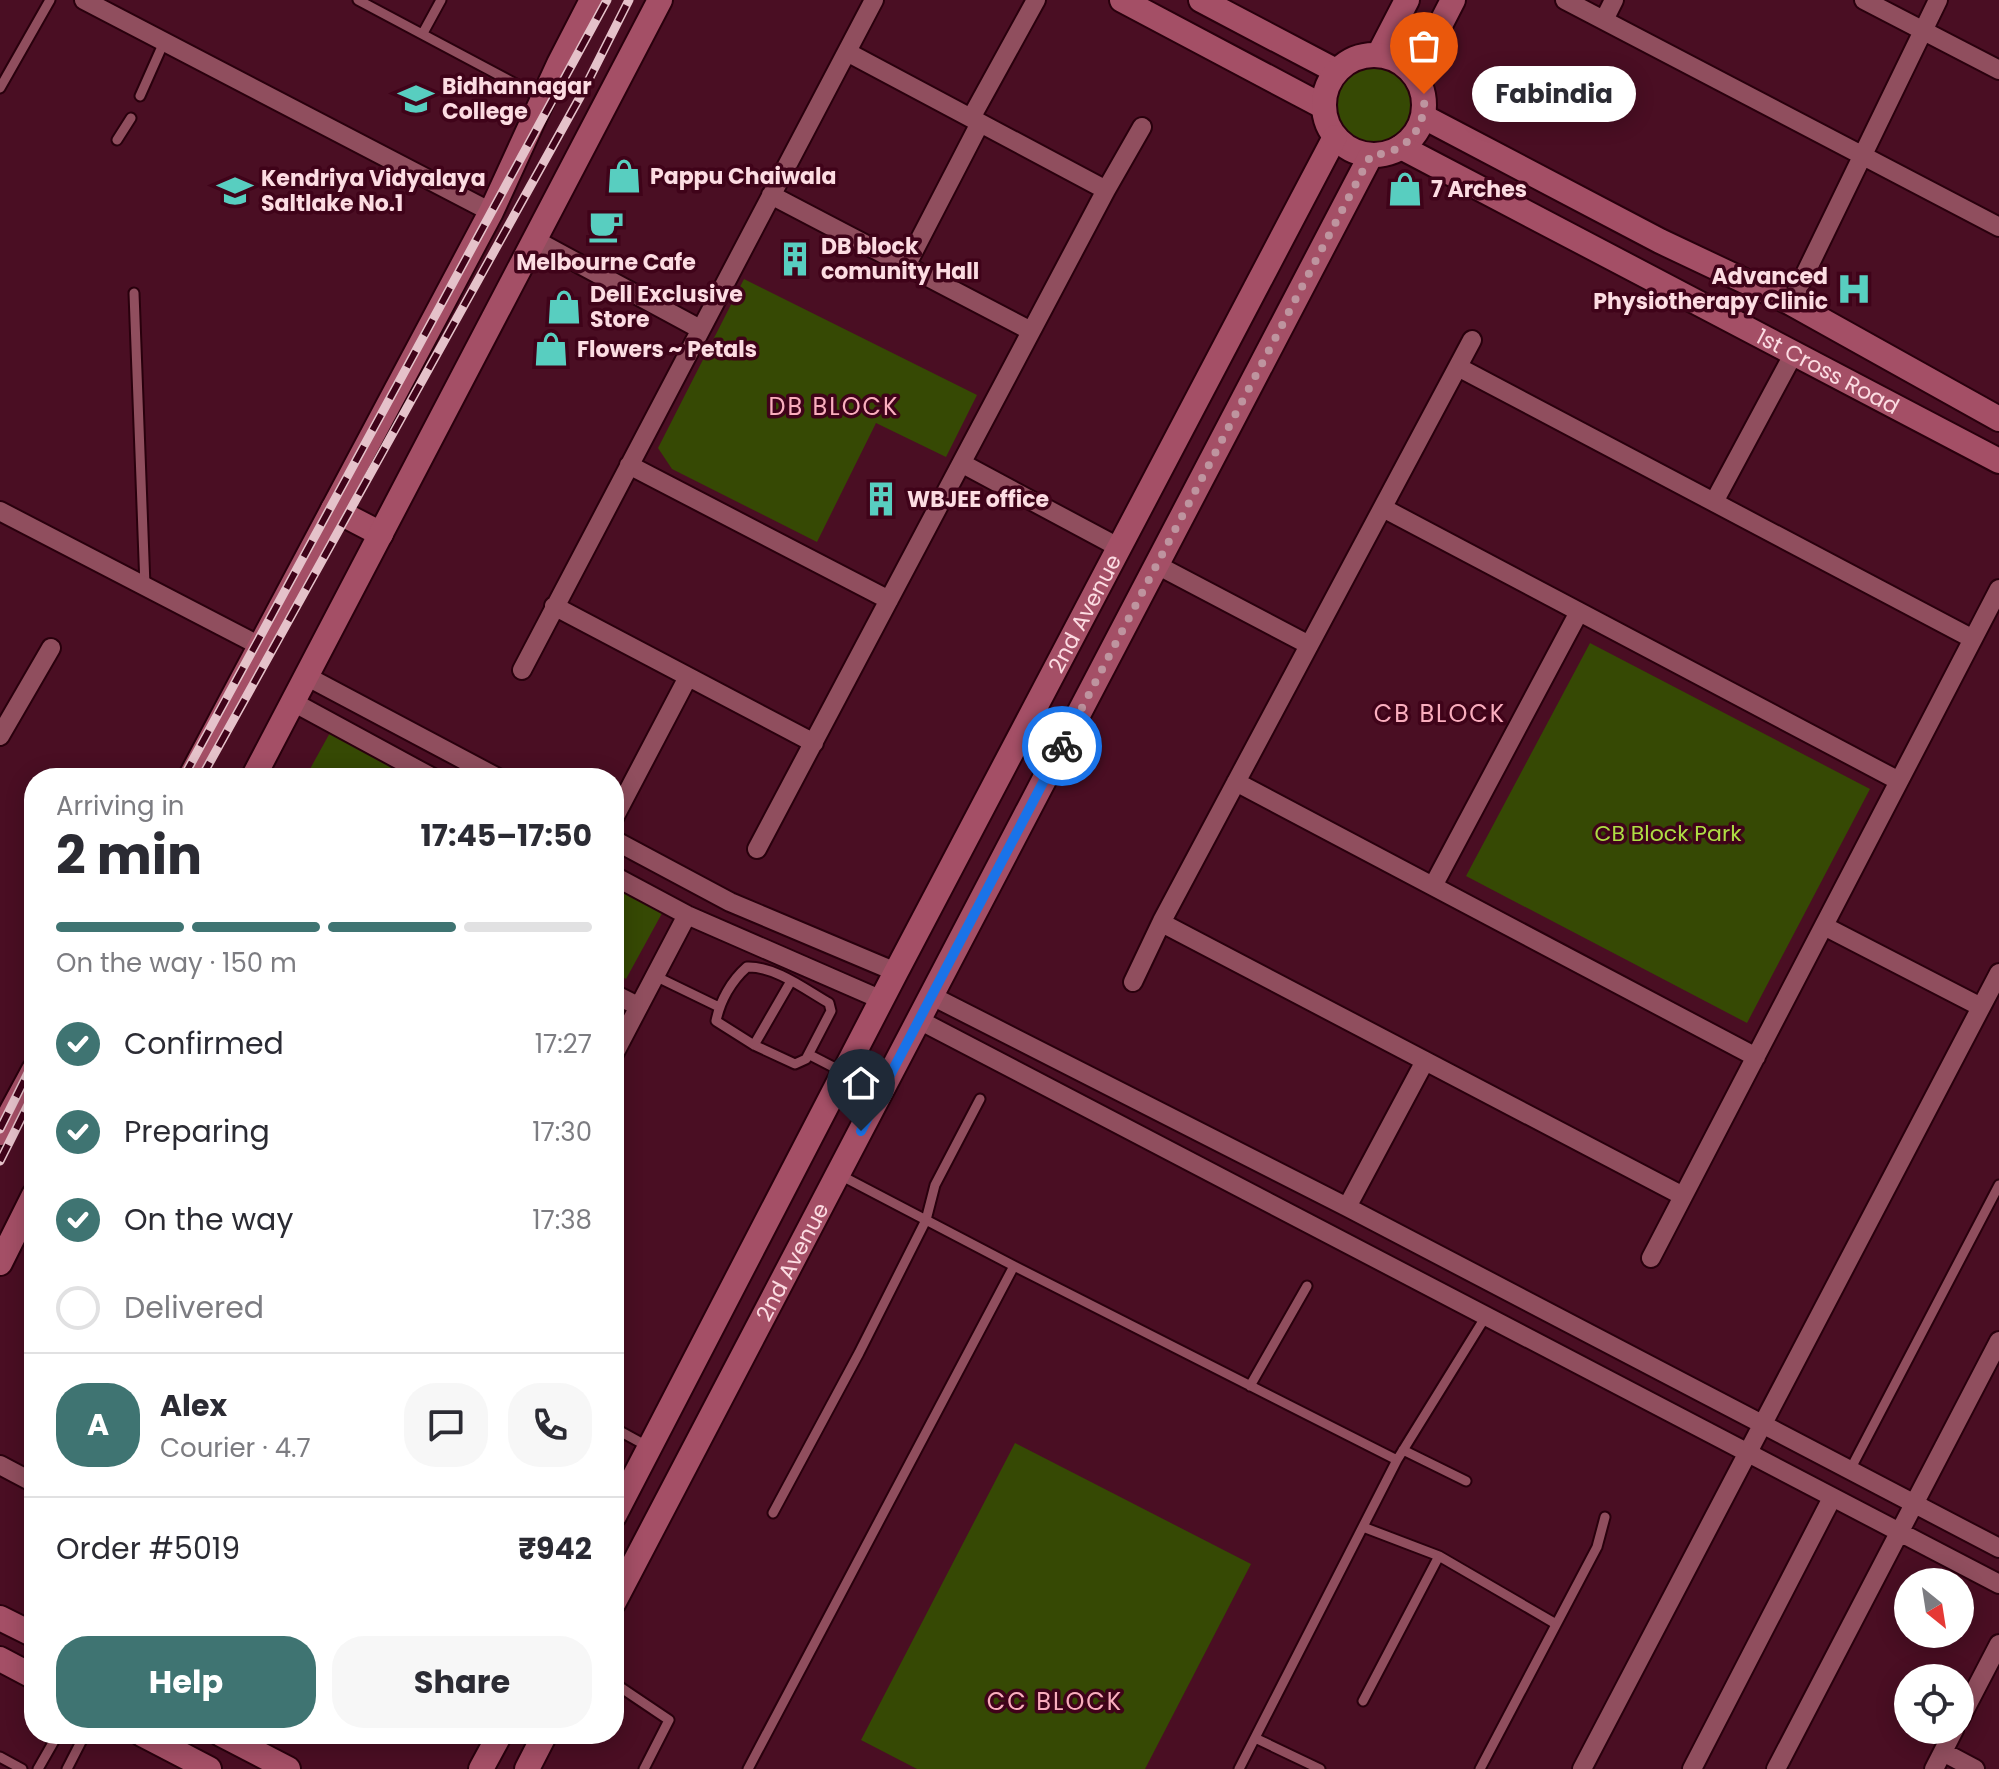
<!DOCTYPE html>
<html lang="en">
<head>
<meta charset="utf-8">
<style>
  body { margin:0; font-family:Poppins,sans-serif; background:#f7f7f7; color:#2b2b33; height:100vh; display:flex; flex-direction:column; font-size:30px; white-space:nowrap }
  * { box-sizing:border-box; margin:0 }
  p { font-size:26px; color:#7c7c81 }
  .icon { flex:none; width:44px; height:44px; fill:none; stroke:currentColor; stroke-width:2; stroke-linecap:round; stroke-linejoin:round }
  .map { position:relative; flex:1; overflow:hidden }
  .sheet { position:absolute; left:24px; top:768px; width:600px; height:976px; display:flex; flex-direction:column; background:#fff; border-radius:32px; box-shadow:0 4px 20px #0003 }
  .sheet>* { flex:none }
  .needle { width:52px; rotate:150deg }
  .tools { position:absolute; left:1894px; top:1568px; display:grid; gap:16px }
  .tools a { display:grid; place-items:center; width:80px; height:80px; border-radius:50%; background:#fff; box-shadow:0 4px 20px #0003; font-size:40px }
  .pin { position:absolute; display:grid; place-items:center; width:68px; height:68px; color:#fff; margin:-82px -34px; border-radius:50% 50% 50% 0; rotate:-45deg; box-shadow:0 0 8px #0007 }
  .pin .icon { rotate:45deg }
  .courier { position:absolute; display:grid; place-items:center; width:80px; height:80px; margin:-40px; border:6px solid #1a73e8; border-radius:50%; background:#fff; color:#222; box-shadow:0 2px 10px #0007 }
  .bubble { position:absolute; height:56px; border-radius:28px; background:#fff; box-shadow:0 4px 20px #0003; font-size:26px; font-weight:700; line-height:56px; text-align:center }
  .headline em { font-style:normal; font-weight:700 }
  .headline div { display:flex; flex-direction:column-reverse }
  .headline { display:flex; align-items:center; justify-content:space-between; height:136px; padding:0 32px }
  h1 { font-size:52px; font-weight:700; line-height:60px }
  .bar { display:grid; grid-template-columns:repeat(4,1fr); gap:12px 8px; align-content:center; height:96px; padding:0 32px }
  .bar i { height:10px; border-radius:6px; background:#e1e1e2 }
  .bar .active { background:#3f7472 }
  .bar p { grid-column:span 4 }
  .line { display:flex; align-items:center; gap:20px; padding:0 32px; border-top:2px solid #e1e1e2 }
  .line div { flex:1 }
  .round { display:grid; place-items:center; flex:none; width:84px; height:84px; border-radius:32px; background:#f7f7f7 }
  ol { padding:0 32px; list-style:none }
  li { display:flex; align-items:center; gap:24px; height:88px }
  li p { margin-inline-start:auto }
  li .icon { padding:8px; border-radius:50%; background:#3f7472; color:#fff; stroke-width:4 }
  li:last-child { color:#7c7c81 }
  li i { width:44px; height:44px; border:4px solid #e1e1e2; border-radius:50% }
  .cta { display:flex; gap:16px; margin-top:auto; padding:16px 32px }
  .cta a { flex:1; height:92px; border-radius:32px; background:#3f7472; color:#fff; font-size:32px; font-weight:700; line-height:92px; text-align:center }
  .cta a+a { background:#f7f7f7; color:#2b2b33 }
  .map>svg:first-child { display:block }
</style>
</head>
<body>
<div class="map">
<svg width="1999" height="1769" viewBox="0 0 1999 1769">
  <rect width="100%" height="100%" fill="#4a0e23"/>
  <path fill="#364904" d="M1335 106a39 39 0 1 1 78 0a39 39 0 1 1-78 0Z
    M744 279 977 395 946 457 876 423 817 542 672 469 658 448Z
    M1590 643 1870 789 1747 1023 1466 876Z
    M332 729 425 778H305Z
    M614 878 666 906 626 979 614 972Z
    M1015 1443 1251 1564 1145 1769H917L861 1740Z"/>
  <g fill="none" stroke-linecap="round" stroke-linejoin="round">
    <g stroke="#29000d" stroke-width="13">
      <path id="lane" d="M358 0 542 98
        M423 33 441 0
        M0 88 50 0
        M140 96 164 42
        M117 140 131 118
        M134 293 145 586
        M747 967C775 966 806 990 829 1003L831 1011 806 1059 795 1064 754 1045 716 1021C720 1001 731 981 747 967Z
        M655 976 719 1007
        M754 1045 791 981
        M810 1055 841 1071
        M838 1174 1014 1266 1397 1460
        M1250 1386 1307 1286
        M614 1428 647 1446
        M1403 1450 1466 1481
        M1850 1470 1999 1185
        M773 1513 859 1353 926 1220 935 1185 980 1099
        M1363 1527 1439 1556 1556 1624
        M614 1683 669 1720 644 1769
        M1363 1701 1439 1556
        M1255 1738 1320 1769
        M0 1757 22 1769
        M38 1769 58 1734
        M67 1769 85 1734
        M748 1769 1014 1266
        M1239 1769 1397 1460 1486 1316
        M1480 1769 1597 1547 1605 1517"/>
    </g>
    <g stroke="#29000d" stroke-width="22">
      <path id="street" d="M84 0 491 212
        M1565 0 1999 227
        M1864 0 1999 70
        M1604 20 1614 0
        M847 52 1106 190
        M971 118 1036 0
        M771 195 1031 331
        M535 240 700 329
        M906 266 980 123
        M1791 303 1938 0
        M1458 367 1973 639
        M963 464 1120 548
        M629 465 889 600
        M1714 502 1794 353
        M1383 508 1899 781
        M0 511 262 647
        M1157 565 1309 645
        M554 606 814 743
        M522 670 874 0
        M306 676 498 778
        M293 702 433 778
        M0 736 51 648
        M1236 782 1756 1057
        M614 818 688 677
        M614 840 730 902 896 972
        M757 849 1106 190 1142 127
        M614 876 687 915 882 1000
        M1433 886 1579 612
        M1162 923 1683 1196
        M1824 926 1981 1007
        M1133 982 1162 921 1472 340
        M614 994 638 1006
        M930 995 1347 1207 1999 1548
        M919 1020 1999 1584
        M614 1054 687 915
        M1347 1207 1425 1061
        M1651 1258 1999 589
        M0 1465 34 1483
        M1960 1719 1999 1644
        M1943 1752 1975 1769
        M1582 1769 1999 973
        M1692 1769 1832 1498
        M1776 1769 1999 1341
        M1934 1769 1954 1730"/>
    </g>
    <g stroke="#29000d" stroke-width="28">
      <g id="secondary">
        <path d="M1122 0 1324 107"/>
        <path d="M1201 0 1336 71"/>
        <path d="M1379 54 1407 0"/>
        <circle cx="1374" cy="105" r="50"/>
        <path d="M1415 74 1453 0"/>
        <path d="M1424 117 1660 241 1791 303 1999 419"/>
        <path id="s1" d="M1401 147 1999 461"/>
        <path d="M333 509 381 534"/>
        <path d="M190 778 491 212 559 64 592 0"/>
        <path d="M253 778 660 0"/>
        <path d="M0 1133 34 1070"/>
        <path d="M0 1263 34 1195"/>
        <path id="s2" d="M614 1516 896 972 1335 137"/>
        <path id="s3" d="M614 1602 1371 155"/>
        <path d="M0 1618 34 1635"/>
        <path d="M0 1659 34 1677"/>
        <path d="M142 1734 209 1769"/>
        <path d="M221 1734 288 1769"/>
        <path d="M481 1769 500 1734"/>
        <path d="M527 1769 545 1734"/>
      </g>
    </g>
    <use href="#lane" stroke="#904e5e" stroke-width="9"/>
    <use href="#street" stroke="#904e5e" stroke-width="18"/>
    <use href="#secondary" stroke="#a44f66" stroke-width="24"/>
    <g stroke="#e5c2ca" stroke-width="9">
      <path id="rail" d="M183 778 607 0
        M201 778 580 97 629 0
        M0 1129 34 1061
        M0 1161 34 1093"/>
    </g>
    <use href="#rail" stroke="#3f0319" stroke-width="6" stroke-dasharray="18" stroke-linecap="butt"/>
  </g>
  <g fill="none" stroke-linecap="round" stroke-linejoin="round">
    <path stroke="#be949f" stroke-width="8" stroke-dasharray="0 14.4" d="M1062 746 1371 155C1406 154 1427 128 1424 94"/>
    <path stroke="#1a73e8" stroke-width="10" d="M861 1131 1062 746"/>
  </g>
  <defs>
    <g id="university-bare" transform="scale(2.76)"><path d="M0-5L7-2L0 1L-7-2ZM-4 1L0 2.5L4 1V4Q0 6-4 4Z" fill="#58cec0" stroke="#3f0319" stroke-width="2.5" paint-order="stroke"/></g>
    <g id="shop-bare" transform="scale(2.76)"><path d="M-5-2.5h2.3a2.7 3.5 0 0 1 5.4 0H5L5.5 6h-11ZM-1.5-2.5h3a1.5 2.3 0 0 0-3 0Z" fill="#58cec0" stroke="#3f0319" stroke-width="2.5" paint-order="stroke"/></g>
    <g id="school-bare" transform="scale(2.76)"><path d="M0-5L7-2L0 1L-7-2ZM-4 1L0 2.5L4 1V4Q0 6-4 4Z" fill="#58cec0" stroke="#3f0319" stroke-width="2.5" paint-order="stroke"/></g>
    <g id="cafe-bare" transform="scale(2.76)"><path d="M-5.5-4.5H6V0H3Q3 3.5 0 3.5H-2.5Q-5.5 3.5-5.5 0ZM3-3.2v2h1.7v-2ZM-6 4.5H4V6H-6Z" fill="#58cec0" stroke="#3f0319" stroke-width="2.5" paint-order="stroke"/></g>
    <g id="building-bare" transform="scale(2.76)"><path d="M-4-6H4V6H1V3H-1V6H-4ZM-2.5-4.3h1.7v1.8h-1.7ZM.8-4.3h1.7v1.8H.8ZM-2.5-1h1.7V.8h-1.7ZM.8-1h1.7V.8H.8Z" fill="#58cec0" stroke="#3f0319" stroke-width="2.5" paint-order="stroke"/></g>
    <g id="hospital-bare" transform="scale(2.76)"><path d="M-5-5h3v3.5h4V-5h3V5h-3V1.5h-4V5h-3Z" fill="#58cec0" stroke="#3f0319" stroke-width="2.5" paint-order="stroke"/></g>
  </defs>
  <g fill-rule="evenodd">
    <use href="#university-bare" x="416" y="99"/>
    <use href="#shop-bare" x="624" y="176"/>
    <use href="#shop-bare" x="1405" y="189"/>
    <use href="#school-bare" x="235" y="191"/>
    <use href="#cafe-bare" x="606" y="226"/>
    <use href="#building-bare" x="795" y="259"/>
    <use href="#hospital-bare" x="1854" y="289"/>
    <use href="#shop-bare" x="564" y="307"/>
    <use href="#shop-bare" x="551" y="349"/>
    <use href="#building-bare" x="881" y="499"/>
  </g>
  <g text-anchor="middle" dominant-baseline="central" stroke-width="7" stroke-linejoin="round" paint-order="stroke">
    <g font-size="22" font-weight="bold" fill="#fcdce2" stroke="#3f0319" text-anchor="start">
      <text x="442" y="86">Bidhannagar<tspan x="442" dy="25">College</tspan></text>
      <text x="650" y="176">Pappu Chaiwala</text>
      <text x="261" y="178">Kendriya Vidyalaya<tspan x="261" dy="25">Saltlake No.1</tspan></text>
      <text x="1431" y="189">7 Arches</text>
      <text x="821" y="246">DB block<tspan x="821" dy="25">comunity Hall</tspan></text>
      <text x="606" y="262" text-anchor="middle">Melbourne Cafe</text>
      <text x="1828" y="276" text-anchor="end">Advanced<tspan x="1828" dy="25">Physiotherapy Clinic</tspan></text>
      <text x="590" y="294">Dell Exclusive<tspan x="590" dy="25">Store</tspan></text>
      <text x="577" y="349">Flowers ~ Petals</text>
      <text x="907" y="499">WBJEE office</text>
    </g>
    <g font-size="22" fill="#fcdce2" stroke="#3f0319">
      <text stroke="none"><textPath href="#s1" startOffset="482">1st Cross Road</textPath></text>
      <text stroke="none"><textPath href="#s2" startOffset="1018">2nd Avenue</textPath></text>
      <text stroke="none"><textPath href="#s3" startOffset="384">2nd Avenue</textPath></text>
    </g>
    <g font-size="22" fill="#aedd44" stroke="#3f0319">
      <text x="1668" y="833">CB Block Park</text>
    </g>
    <g font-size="24" letter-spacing="2" fill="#faaebe" stroke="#3f0319">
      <text x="834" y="406">DB BLOCK</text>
      <text x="1440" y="713">CB BLOCK</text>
      <text x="1055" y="1701">CC BLOCK</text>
    </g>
  </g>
</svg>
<div class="tools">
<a><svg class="needle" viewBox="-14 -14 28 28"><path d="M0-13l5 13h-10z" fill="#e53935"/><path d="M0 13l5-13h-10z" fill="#7c7c81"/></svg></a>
<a><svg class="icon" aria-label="locate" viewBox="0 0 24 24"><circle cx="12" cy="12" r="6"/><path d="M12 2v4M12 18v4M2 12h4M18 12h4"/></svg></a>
</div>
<div class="pin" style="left:1424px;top:94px;background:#ea580c"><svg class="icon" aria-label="bag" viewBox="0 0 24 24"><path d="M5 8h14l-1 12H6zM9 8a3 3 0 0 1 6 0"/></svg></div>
<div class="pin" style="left:861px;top:1131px;background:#1f2937"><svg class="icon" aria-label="home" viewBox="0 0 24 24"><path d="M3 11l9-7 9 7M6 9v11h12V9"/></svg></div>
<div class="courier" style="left:1062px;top:746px"><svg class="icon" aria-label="bike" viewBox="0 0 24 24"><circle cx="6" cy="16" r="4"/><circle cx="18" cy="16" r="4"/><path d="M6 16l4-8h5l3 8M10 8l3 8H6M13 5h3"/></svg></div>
<div class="bubble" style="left:1472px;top:66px;width:164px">Fabindia</div>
<section class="sheet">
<div class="headline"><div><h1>2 min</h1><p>Arriving in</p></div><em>17:45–17:50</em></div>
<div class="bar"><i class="active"></i><i class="active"></i><i class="active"></i><i></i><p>On the way · 150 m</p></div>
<ol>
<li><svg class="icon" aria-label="check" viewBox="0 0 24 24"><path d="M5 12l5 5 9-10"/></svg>Confirmed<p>17:27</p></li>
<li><svg class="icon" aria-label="check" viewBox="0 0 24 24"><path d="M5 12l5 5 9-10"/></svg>Preparing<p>17:30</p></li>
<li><svg class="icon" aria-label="check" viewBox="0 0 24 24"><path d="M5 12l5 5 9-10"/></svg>On the way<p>17:38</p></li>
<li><i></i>Delivered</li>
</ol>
<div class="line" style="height:144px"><b class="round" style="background:#3f7472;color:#fff">A</b><div><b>Alex</b><p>Courier · 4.7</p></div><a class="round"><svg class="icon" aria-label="chat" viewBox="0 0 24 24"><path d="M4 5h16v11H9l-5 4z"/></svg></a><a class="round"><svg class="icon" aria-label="phone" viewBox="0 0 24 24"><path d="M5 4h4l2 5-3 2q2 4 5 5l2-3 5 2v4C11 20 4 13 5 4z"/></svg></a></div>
<div class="line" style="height:104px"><div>Order #5019</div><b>₹942</b></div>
<div class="cta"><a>Help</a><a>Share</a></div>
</section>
</div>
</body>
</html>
